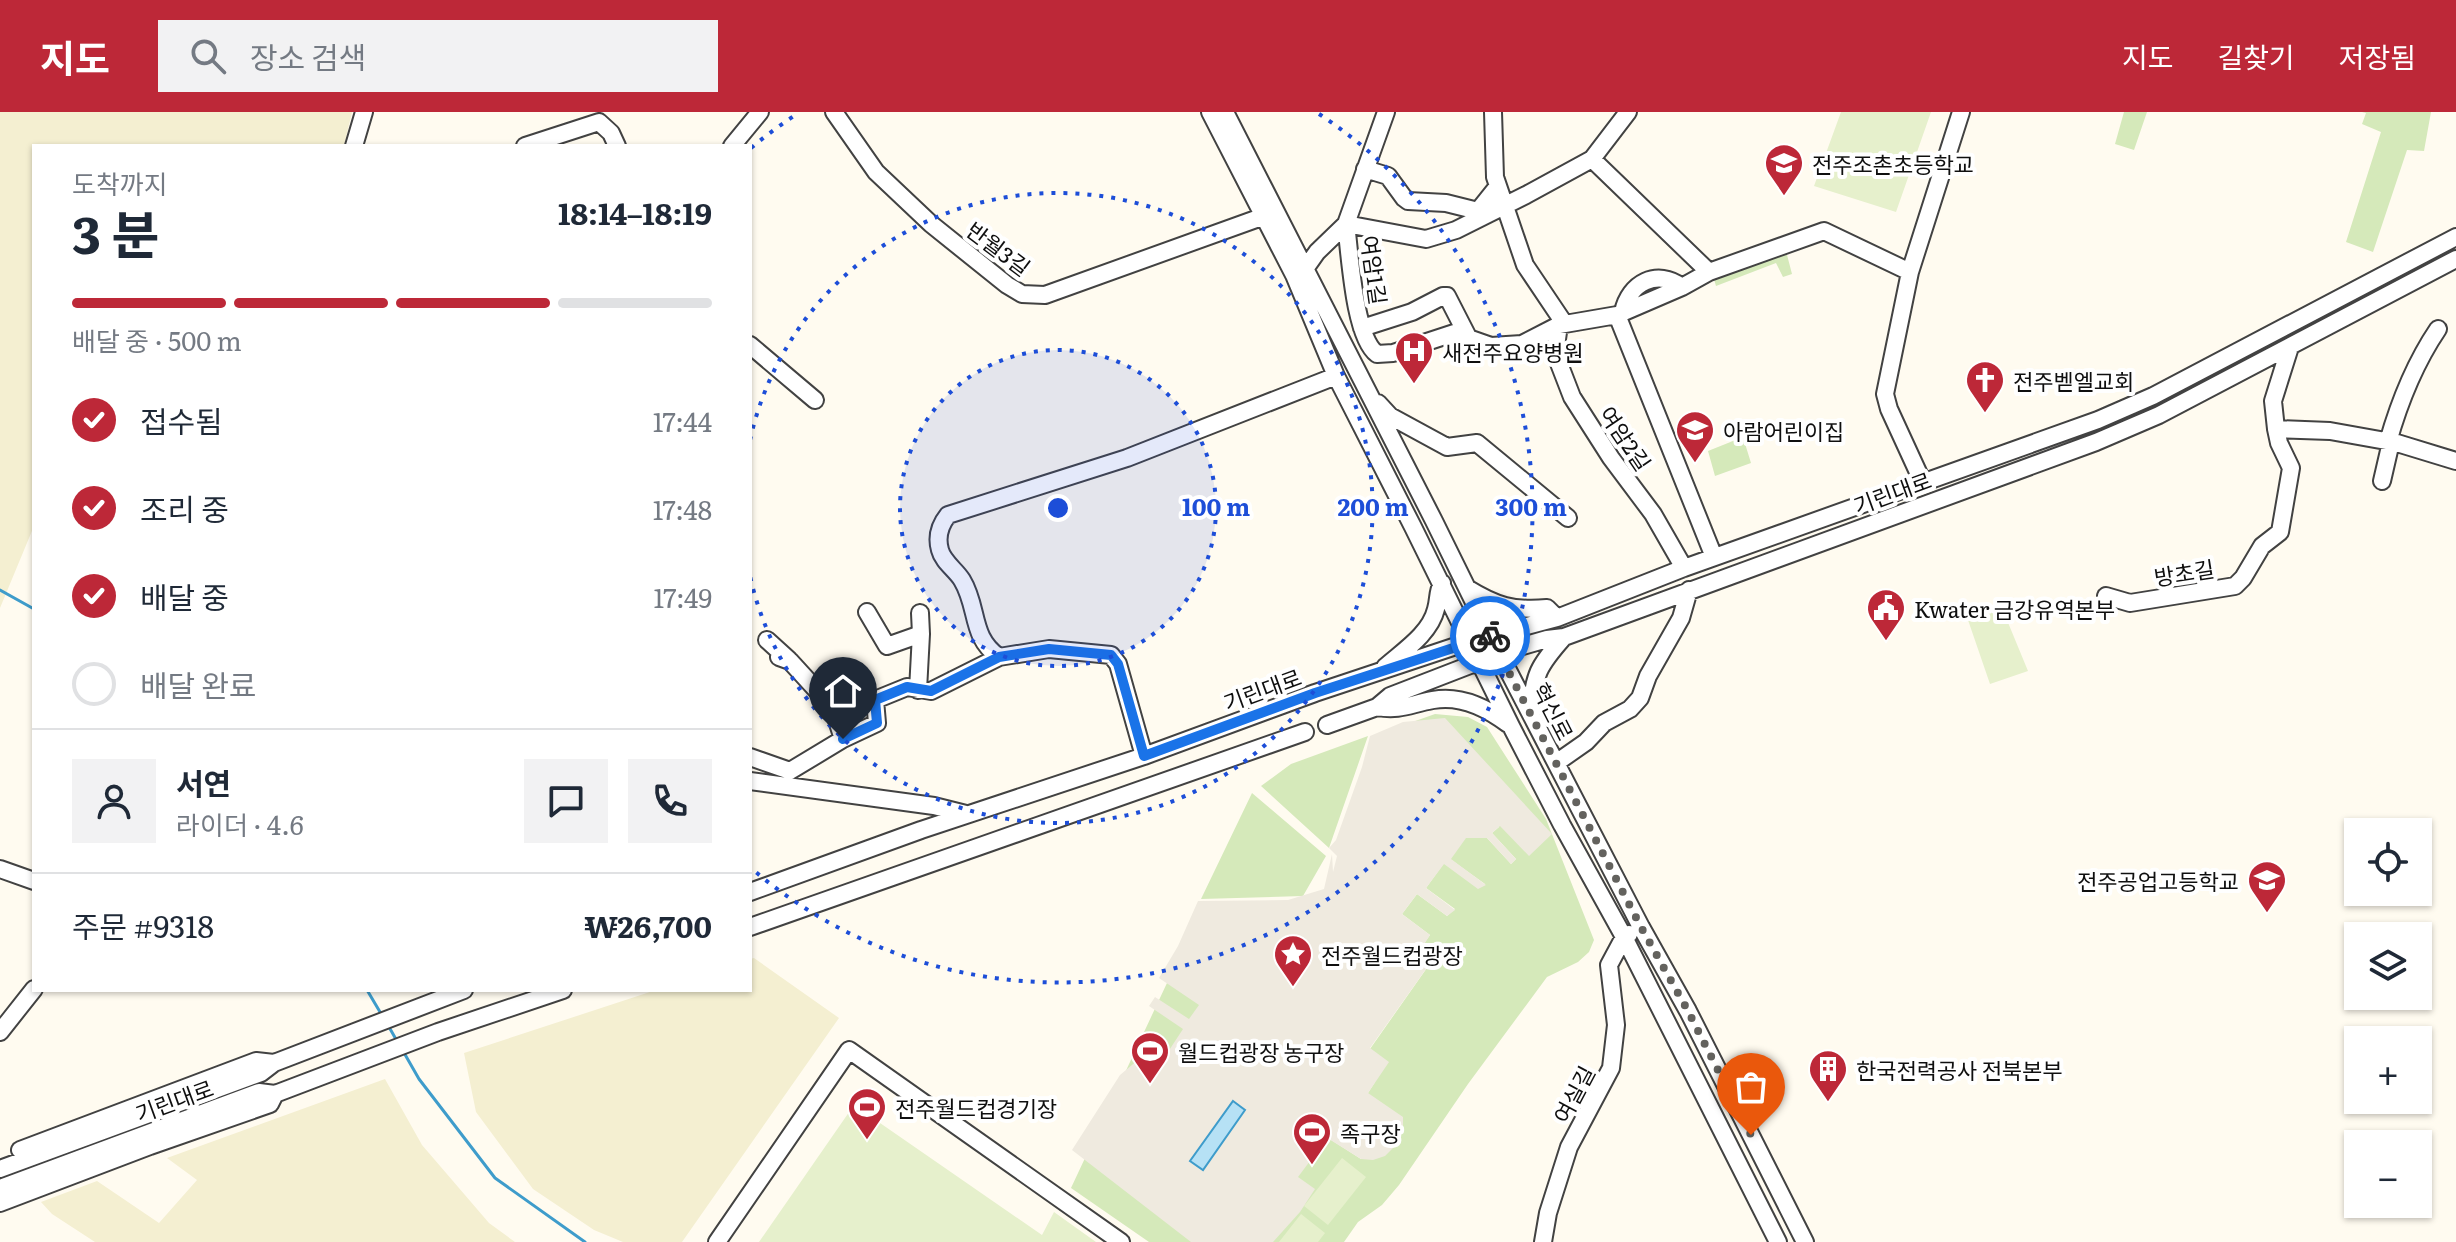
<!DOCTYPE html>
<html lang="ko">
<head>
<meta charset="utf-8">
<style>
  body { margin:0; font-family:Literata,"Noto Sans KR",serif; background:#f2f2f3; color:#1f2937; height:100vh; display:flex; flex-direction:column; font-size:30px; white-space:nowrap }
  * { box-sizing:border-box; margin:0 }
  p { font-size:26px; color:#747a83 }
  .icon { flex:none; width:44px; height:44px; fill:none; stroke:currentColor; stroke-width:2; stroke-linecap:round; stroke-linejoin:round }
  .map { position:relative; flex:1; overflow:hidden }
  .panel { position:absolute; left:32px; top:32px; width:720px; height:848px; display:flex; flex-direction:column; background:#fff; border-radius:0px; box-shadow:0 2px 6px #0004 }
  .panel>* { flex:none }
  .controls { position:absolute; left:2344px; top:706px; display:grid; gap:16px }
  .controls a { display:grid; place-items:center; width:88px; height:88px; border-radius:0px; background:#fff; box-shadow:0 2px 6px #0004; font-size:40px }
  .pin { position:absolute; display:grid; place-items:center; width:68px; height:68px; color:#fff; margin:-82px -34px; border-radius:50% 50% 50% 0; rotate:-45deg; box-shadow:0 0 8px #0007 }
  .pin .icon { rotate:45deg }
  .courier { position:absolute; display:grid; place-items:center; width:80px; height:80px; margin:-40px; border:6px solid #1a73e8; border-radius:50%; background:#fff; color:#222; box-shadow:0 2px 10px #0007 }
  .head em { font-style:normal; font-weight:700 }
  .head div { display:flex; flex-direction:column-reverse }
  .head { display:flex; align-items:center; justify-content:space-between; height:136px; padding:0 40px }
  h1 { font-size:52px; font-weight:700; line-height:60px }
  .bar { display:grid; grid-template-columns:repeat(4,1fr); gap:12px 8px; align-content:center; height:96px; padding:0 40px }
  .bar i { height:10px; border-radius:6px; background:#e0e1e3 }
  .bar .selected { background:#bd2838 }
  .bar p { grid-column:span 4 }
  .line { display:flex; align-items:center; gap:20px; padding:0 40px; border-top:2px solid #e0e1e3 }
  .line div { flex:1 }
  .round { display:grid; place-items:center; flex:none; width:84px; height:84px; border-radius:0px; background:#f2f2f3 }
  ol { padding:0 40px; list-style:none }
  li { display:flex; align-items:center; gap:24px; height:88px }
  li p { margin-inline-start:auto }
  li .icon { padding:8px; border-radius:50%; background:#bd2838; color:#fff; stroke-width:4 }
  li:last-child { color:#747a83 }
  li i { width:44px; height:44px; border:4px solid #e0e1e3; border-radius:50% }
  header { display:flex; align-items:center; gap:48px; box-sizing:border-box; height:112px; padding:0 40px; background:#bd2838; color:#fff }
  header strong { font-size:38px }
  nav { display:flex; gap:44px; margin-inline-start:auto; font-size:28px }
  .search { width:560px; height:72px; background:#f2f2f3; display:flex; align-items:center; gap:20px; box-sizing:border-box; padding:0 28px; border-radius:0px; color:#747a83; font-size:30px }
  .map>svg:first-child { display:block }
</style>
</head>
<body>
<header>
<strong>지도</strong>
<div class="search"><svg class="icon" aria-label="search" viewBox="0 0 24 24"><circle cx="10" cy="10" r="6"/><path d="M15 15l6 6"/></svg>장소 검색</div>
<nav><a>지도</a><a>길찾기</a><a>저장됨</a></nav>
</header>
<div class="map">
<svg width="2456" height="1130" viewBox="0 0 2456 1130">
  <rect width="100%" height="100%" fill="#fffbf0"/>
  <path fill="#f4efd1" d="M0 0H352L344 34H34V414L0 496Z
    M754 846 839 906 682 1130H623L594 1118 533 1077 476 1000 464 941 656 878H750V847Z
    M385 967 422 1033 489 1111 515 1130H95L52 1102 41 1090 97 1069 159 1111 197 1068 167 1046Z"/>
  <path fill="#d5e9ba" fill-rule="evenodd" d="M2124 0H2147L2134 38 2115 32Z
    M2362 0H2431L2424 39 2407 38 2373 140 2346 130 2381 20 2362 12 2366 1Z
    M1786 139 1792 162 1783 165 1776 151 1716 174 1713 164Z
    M1743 325 1751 351 1715 364 1708 339Z
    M1435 602 1468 605 1487 615 1546 707 1594 828 1589 840 1578 850 1547 865 1468 972 1399 1073 1382 1093 1358 1110 1344 1130H1149L1071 1076 1189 824 1234 1064 1377 942 1370 937 1436 843 1422 834 1430 823 1402 802 1417 782 1447 804 1455 797 1426 776 1444 751 1478 776 1485 772 1450 747 1465 726H1487L1511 752 1516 747 1492 721 1499 715 1373 624ZM1375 970 1368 981 1361 1047 1325 1024 1313 1045 1295 1063 1353 981Z
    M1368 624 1329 736 1261 674 1291 652Z
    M1252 681 1326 744 1303 784 1201 787Z"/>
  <path fill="#e6f0cc" d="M1841 0H1931L1896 100 1814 74Z
    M2002 496 2028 559 1990 572 1968 508Z
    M854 993 1042 1123 1054 1100 1096 1130H759Z
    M1342 1046 1366 1065 1328 1113 1304 1094Z
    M1301 1102 1325 1121 1318 1130H1279Z"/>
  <path fill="#efeadf" d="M1445 606 1552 722 1529 744 1500 714 1492 721 1516 747 1511 752 1487 726H1466L1451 747 1486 773 1478 777 1444 752 1426 776 1455 798 1447 804 1417 782 1402 802 1430 823 1423 834 1436 843 1370 936 1389 950 1368 981 1403 1005V1019L1396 1033 1385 1044 1373 1048 1361 1047 1324 1024 1313 1045 1298 1065 1315 1077 1300 1100 1273 1130H1191L1072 1038 1120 963 1151 937 1164 946 1183 917 1149 894 1155 885 1189 907 1199 893 1159 866 1178 834 1198 789 1288 788 1324 777 1332 742 1333 760 1337 744 1329 736 1336 728 1362 655 1370 624 1403 610Z"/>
  <path fill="#b6e1f5" stroke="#3e9ccb" stroke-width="2" d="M1233 989 1245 998 1203 1058 1190 1049Z"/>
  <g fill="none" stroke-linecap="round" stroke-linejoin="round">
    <path stroke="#3e9ccb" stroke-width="3" d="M0 478 34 497
      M367 878 383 905
      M389 915 397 929
      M403 939 419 967 495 1066 585 1130"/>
    <g stroke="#424242" stroke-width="20">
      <path id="minor" d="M834 0 876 60 931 112 1007 173 1022 182 1045 183 1270 102
        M1210 0 1294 163 1336 264 1413 415 1511 614 1562 713 1624 825 1778 1130
        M1225 0 1434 409 1499 541 1641 815 1688 899 1805 1130
        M1493 0 1495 65 1525 153 1564 211
        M354 34 364 0
        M525 34 599 10 611 21 617 34
        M732 34 760 0
        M1592 47 1709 160
        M1365 57 1388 64 1404 86 1408 89 1446 91 1478 99 1498 74
        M1299 160 1305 157 1317 140 1346 112 1386 0
        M1623 200C1629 171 1657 156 1682 175
        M1617 203 1714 445
        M1559 213 1522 232 1491 234 1454 221 1393 241 1377 242C1354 225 1350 142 1346 112L1426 127 1456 118 1526 83 1592 47 1628 0
        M1362 216 1412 200 1443 184H1447L1468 225
        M750 233 815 288
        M2290 235 2273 289 2276 317 2330 319 2397 331 2456 349
        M1378 291 1390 304 1447 335 1477 331 1568 406
        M2388 330C2399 291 2415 251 2438 217
        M2382 369 2391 330
        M1923 371 1889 297 1885 282 1910 160 1961 0
        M1684 456 1653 402 1611 346 1572 285 1555 241 1559 213 1617 203 1682 175 1709 160 1824 119 1910 160
        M1467 476C1496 494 1513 499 1547 496L1557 506
        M2106 484 2130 491 2235 474 2243 466 2262 434 2280 420 2291 356 2279 331 2276 317
        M867 500 887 534 921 522
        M767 528 789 548
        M779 545 790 549 833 596 843 627
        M999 545C970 525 979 496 962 468 956 458 943 450 940 438 936 424 940 413 948 403L1127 346 1336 264
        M1385 555C1403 539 1430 522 1436 497 1439 487 1437 481 1442 471
        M918 578 921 522 920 501
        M1377 595C1401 599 1410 592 1433 588 1460 583 1487 596 1508 612
        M1531 601C1533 563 1539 553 1564 525
        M1327 613 1377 595 1390 584 1509 538 1547 527 1564 525 2096 330 2159 303 2456 147
        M750 645 790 659
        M1556 651 1586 630 1604 611 1630 597 1640 586 1648 564 1681 506 1689 478
        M790 659 843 627 877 611 875 588 907 575 931 579 999 545 1049 537 1111 543 1118 552 1144 644
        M750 669 934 694 966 702
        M0 757 34 769
        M750 780 921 718 1144 644 1315 581 1471 529 1557 506 1684 456 2098 308 2153 284 2456 125
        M750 815 1305 620
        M0 920 34 877
        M20 1038 256 949 274 951
        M0 1057 261 961 274 951 464 878
        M0 1076 259 980 275 982 438 920 563 878
        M0 1091 150 1034 270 992 275 982
        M717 1130 849 938 1121 1130
        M1543 1130 1548 1101 1569 1035 1611 956 1616 913 1609 853 1624 825 1629 822"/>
    </g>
    <use href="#minor" stroke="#fff" stroke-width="16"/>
  </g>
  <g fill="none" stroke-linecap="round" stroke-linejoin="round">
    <path stroke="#63625e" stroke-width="8" stroke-dasharray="0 14.4" d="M1490 524 1641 815 1688 899 1751 1023"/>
    <path stroke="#1a73e8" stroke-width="10" d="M843 627 877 611 875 588 907 575 931 579 999 545 1049 537 1111 543 1118 552 1144 644 1315 581 1490 524"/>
  </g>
  <circle cx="1058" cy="396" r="158" fill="#1d4ed8" fill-opacity=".12"/>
  <g fill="none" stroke="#1d4ed8" stroke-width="4" stroke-dasharray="4 8">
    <circle cx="1058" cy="396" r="158"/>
    <path d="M750 328A315 315 0 1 1 750 464"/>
    <path d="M751 36A473 473 0 0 1 797 2M1319 2A473 473 0 1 1 751 756"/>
  </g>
  <defs>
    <g id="school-pin" transform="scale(2)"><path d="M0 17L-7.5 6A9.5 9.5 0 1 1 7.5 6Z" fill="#bd2838" stroke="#fff"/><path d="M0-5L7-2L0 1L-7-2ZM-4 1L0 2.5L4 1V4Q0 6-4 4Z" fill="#fff"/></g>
    <g id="hospital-pin" transform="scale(2)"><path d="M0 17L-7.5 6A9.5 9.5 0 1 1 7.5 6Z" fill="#bd2838" stroke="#fff"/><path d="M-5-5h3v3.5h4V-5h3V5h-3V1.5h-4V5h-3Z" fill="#fff"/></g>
    <g id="church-pin" transform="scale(2)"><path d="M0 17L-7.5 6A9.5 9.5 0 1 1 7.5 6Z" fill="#bd2838" stroke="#fff"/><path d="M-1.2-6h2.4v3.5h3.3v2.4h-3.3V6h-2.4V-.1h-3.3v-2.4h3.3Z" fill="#fff"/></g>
    <g id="civic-pin" transform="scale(2)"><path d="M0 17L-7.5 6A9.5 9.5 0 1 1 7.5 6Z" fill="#bd2838" stroke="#fff"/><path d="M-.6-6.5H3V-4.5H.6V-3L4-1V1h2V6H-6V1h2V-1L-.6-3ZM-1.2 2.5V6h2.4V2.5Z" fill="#fff"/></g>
    <g id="sight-pin" transform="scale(2)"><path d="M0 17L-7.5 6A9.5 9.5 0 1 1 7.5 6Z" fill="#bd2838" stroke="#fff"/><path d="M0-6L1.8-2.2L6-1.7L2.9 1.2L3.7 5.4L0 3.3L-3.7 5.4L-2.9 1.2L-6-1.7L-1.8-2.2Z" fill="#fff"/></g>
    <g id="stadium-pin" transform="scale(2)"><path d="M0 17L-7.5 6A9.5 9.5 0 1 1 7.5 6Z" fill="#bd2838" stroke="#fff"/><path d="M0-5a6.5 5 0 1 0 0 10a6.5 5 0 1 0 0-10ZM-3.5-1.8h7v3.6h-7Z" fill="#fff"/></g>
    <g id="building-pin" transform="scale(2)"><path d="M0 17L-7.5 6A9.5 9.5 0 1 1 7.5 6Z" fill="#bd2838" stroke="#fff"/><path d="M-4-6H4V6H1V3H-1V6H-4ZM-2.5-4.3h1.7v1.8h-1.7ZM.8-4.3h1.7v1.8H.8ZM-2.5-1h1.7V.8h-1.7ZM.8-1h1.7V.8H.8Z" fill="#fff"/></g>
  </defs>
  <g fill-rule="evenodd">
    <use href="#school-pin" x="1784" y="51"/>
    <use href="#hospital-pin" x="1414" y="239"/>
    <use href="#church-pin" x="1985" y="268"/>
    <use href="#school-pin" x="1695" y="318"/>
    <use href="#civic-pin" x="1886" y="496"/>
    <use href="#school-pin" x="2267" y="768"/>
    <use href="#sight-pin" x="1293" y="842"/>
    <use href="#stadium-pin" x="1150" y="939"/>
    <use href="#building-pin" x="1828" y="957"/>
    <use href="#stadium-pin" x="867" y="995"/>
    <use href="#stadium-pin" x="1312" y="1020"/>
  </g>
  <g text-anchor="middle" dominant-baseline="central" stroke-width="8" stroke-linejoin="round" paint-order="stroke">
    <g font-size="22" fill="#0f0f0f" stroke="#fff" text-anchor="start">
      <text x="1812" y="51">전주조촌초등학교</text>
      <text x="1442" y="239">새전주요양병원</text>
      <text x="2013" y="268">전주벧엘교회</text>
      <text x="1723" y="318">아람어린이집</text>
      <text x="1914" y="496">Kwater 금강유역본부</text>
      <text x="2239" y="768" text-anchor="end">전주공업고등학교</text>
      <text x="1321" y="842">전주월드컵광장</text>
      <text x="1178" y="939">월드컵광장 농구장</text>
      <text x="1856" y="957">한국전력공사 전북본부</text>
      <text x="895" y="995">전주월드컵경기장</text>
      <text x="1340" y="1020">족구장</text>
    </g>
    <g font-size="22" fill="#0f0f0f" stroke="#fff">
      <text transform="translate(999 136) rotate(37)">반월3길</text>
      <text transform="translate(1375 158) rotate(82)">여암1길</text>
      <text transform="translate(1626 326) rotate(56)">여암2길</text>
      <text transform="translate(1892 380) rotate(-20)">기린대로</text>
      <text transform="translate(2184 460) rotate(-9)">방초길</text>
      <text transform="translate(1262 577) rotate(-20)">기린대로</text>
      <text transform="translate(1554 599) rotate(63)">혁신로</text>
      <text transform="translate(1573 982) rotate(-62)">여실길</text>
      <text transform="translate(174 988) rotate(-20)">기린대로</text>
    </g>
  </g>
  <circle cx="1058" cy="396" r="12" fill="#1d4ed8" stroke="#fff" stroke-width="4"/>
  <g font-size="24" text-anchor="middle" font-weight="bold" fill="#1d4ed8" stroke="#fff" stroke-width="8" stroke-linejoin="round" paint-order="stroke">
    <text x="1216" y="404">100 m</text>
    <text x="1373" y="404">200 m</text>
    <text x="1531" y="404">300 m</text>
  </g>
</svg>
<div class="controls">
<a><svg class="icon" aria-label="locate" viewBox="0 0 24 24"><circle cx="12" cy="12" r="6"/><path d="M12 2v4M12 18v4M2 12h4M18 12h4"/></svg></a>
<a><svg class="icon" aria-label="layers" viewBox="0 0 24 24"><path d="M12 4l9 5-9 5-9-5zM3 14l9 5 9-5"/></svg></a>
<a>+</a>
<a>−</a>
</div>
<div class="pin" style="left:1751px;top:1023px;background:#ea580c"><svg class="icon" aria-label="bag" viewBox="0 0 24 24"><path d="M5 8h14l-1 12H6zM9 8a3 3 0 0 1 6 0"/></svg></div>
<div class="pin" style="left:843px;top:627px;background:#1f2937"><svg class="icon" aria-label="home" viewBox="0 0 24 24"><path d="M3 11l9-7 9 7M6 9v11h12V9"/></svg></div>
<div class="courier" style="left:1490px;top:524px"><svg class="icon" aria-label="bike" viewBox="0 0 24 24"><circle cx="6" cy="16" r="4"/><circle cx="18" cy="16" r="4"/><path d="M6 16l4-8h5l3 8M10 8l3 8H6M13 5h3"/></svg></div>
<section class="panel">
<div class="head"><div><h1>3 분</h1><p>도착까지</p></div><em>18:14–18:19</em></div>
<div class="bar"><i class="selected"></i><i class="selected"></i><i class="selected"></i><i></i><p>배달 중 · 500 m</p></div>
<ol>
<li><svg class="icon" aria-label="check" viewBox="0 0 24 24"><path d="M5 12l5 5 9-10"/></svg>접수됨<p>17:44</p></li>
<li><svg class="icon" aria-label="check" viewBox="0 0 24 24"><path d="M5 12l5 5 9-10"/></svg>조리 중<p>17:48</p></li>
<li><svg class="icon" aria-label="check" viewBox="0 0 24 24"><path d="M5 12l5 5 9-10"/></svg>배달 중<p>17:49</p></li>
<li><i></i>배달 완료</li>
</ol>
<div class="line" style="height:144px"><a class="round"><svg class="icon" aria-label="person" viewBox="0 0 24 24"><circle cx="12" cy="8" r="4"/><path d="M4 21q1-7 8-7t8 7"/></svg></a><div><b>서연</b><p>라이더 · 4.6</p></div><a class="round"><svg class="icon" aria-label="chat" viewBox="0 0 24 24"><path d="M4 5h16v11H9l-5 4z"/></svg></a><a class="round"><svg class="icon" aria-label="phone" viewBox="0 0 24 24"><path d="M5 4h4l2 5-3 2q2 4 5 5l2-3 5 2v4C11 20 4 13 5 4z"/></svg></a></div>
<div class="line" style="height:104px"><div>주문 #9318</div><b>₩26,700</b></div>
</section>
</div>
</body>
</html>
